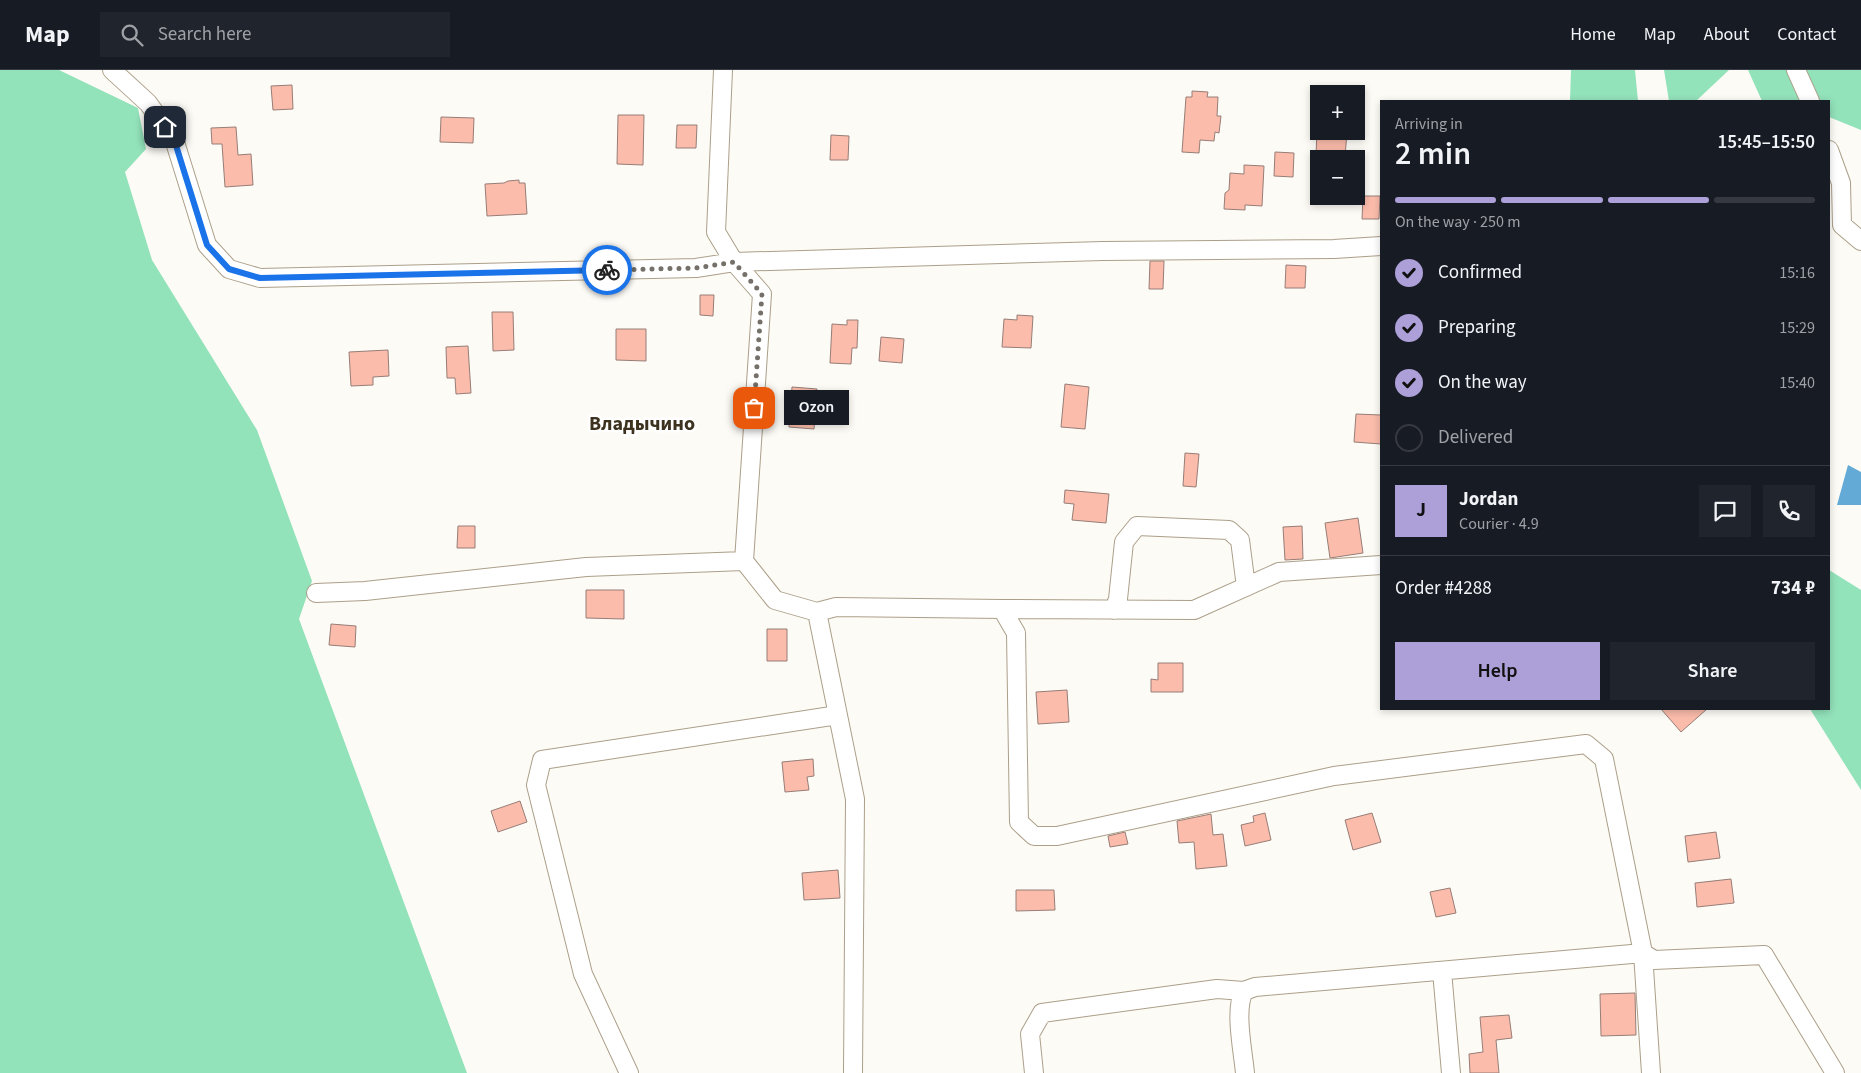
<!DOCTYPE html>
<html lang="en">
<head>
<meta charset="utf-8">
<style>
  body { margin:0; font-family:"Source Sans 3",sans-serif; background:#20242c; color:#f1f3f6; height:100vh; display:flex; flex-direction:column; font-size:19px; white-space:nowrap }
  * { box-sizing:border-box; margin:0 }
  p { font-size:16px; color:#9ea1a6 }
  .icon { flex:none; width:28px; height:28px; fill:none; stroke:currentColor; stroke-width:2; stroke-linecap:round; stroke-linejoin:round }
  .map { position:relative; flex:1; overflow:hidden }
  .drawer { position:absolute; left:1380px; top:30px; width:450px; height:610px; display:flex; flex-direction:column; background:#171b24; border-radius:0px; box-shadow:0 2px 8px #0003 }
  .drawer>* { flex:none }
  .buttons { position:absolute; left:1310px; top:15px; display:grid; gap:10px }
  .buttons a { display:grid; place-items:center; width:55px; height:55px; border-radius:0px; background:#171b24; box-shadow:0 2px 8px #0003; font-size:25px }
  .pin { position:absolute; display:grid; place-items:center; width:42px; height:42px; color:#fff; margin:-21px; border-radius:10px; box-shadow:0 2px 8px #0006 }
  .courier { position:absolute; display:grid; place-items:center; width:50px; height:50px; margin:-25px; border:4px solid #1a73e8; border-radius:50%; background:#fff; color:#222; box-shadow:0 1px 6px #0007 }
  .bubble { position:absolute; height:35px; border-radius:0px; background:#171b24; box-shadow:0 2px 8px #0003; font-size:16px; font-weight:600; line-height:35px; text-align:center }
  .overview em { font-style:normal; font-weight:600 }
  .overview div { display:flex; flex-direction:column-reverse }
  .overview { display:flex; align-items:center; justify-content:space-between; height:85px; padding:0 15px }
  h1 { font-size:32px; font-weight:600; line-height:38px }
  .bar { display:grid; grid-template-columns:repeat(4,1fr); gap:8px 5px; align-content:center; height:60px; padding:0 15px }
  .bar i { height:6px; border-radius:4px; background:#363941 }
  .bar .on { background:#ad9fd7 }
  .bar p { grid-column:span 4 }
  .line { display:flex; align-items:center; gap:12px; padding:0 15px; border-top:1px solid #363941 }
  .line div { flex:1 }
  .round { display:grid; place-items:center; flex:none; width:52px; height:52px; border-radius:0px; background:#20242c }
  ol { padding:0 15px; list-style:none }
  li { display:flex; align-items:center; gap:15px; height:55px }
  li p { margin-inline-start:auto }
  li .icon { padding:5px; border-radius:50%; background:#ad9fd7; color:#111; stroke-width:4 }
  li:last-child { color:#9ea1a6 }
  li i { width:28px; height:28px; border:2px solid #363941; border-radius:50% }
  .primary-button { display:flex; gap:10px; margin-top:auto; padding:10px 15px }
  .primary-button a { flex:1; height:58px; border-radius:0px; background:#ad9fd7; color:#111; font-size:20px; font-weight:600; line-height:58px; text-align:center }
  .primary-button a+a { background:#20242c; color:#f1f3f6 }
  header { display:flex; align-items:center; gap:30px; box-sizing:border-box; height:70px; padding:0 25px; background:#171b24; border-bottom:1px solid #363941 }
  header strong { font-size:24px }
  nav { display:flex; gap:28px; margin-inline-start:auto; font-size:18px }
  .search { width:350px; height:45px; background:#20242c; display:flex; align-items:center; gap:12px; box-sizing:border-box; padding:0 18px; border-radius:0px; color:#9ea1a6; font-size:19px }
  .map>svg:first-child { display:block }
</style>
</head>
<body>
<header>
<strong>Map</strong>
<div class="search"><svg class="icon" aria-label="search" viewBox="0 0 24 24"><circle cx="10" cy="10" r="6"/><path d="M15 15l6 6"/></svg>Search here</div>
<nav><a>Home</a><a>Map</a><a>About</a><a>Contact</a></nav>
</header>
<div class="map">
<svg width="1861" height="1003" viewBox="0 0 1861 1003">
  <rect width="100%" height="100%" fill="#fdfbf6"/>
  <path fill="#92e2ba" d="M0 0H59L138 38 146 79 125 102 152 190 257 360 312 511 299 549 467 1003H0Z
    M1571 0H1635L1638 31H1570Z
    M1664 0H1729L1696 31H1669Z
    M1748 0H1861V60L1829 47V31H1762Z
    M1829 500 1861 520V720L1810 639H1829Z"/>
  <path fill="#63aad6" d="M1848 395 1861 402V435H1837Z"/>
  <path fill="#fbbcab" stroke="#977d76" d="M292 15 293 39 273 40 271 16Z
    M1192 21 1208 22 1207 27H1218L1217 46H1221L1219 63 1215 62 1214 71 1200 70 1199 83 1182 82 1186 27H1192Z
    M618 45H644L643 95 617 94Z
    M441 47 474 48 473 73 440 72Z
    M677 55H697L696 78H676Z
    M236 57 238 85 251 84 253 115 225 117 222 74H212L211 58Z
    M1317 61 1347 62 1345 87 1316 85Z
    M831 65 849 66 848 90H830Z
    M1275 82 1294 83 1293 107 1274 106Z
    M1244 95 1264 96 1262 136 1245 135V140L1224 139 1225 123 1229 120 1230 103 1244 104Z
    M519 110V113H525L527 144 487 146 485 114 504 113 508 111Z
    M1363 126H1380L1379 149H1362Z
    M1150 191H1164L1163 219H1149Z
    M1286 195 1306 196 1305 218H1285Z
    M700 225H714L713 246 700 245Z
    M492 242H513L514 280 493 281Z
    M1017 245 1033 246 1031 278 1002 277 1004 249 1017 250Z
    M847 250H858L857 278H852L851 294 830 293 832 254 847 255Z
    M616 259H646V291L616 290Z
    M881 267 904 269 902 293 879 291Z
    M468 276 471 323 456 324 455 308H447L446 277Z
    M388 280 389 306 373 307V315L351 316 349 282Z
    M1065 314 1089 317 1085 359 1061 357Z
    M792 317 817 319 814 359 789 357Z
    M1356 344 1381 345V374L1354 372Z
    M1185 383 1199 384 1196 417 1183 416Z
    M1065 420 1109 424 1106 453 1072 450 1074 434 1064 433Z
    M1358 448 1363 483 1330 488 1325 453Z
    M458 456H475V478H457Z
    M1302 456 1303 489 1285 490 1283 457Z
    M586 520H624V549L586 548Z
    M331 554 356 556 355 577 329 575Z
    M767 559H787V591H767Z
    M1158 593H1183V622H1151V609L1158 610Z
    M1067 620 1069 652 1038 654 1036 622Z
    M1661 639H1707L1681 662Z
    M813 689 814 706 807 707 809 720 785 722 782 692Z
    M520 731 527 752 498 762 491 741Z
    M1265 743 1271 770 1245 776 1241 755 1254 752 1253 746Z
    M1372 743 1381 772 1353 780 1345 750Z
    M1211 744 1213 765 1223 764 1227 796 1196 799 1194 772 1179 773 1177 751Z
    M1125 762 1128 774 1110 777 1108 766Z
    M1716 762 1720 788 1688 792 1685 766Z
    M838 800 840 828 804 830 802 803Z
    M1731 809 1734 833 1697 837 1695 813Z
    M1450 818 1456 843 1436 847 1430 822Z
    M1016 820H1054L1055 840 1016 841Z
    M1635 923 1636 965 1601 966 1600 924Z
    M1509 945 1512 968 1496 970 1499 1003H1470L1469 984 1483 982 1480 947Z"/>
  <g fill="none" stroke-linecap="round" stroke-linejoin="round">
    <g stroke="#ab9f89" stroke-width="20">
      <path id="minor" d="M112 0 148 33 174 69 207 175 229 199 260 208 696 198 734 192 1103 181 1334 179 1381 176
        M723 0 716 162 734 192 762 224 744 491 775 530 817 542 855 729 853 1003
        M1796 0 1810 31
        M1829 80 1841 113 1842 155 1861 171
        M316 523 365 521 586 497 744 491
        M1002 539 1194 540 1279 502 1381 495
        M1114 540 1118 529 1124 472 1137 456 1229 460 1240 470 1246 517
        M817 542 836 537 1002 539 1016 563 1019 752 1034 766H1057L1334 706 1586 674 1604 689 1643 883 1651 1003
        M1442 901 1451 1003
        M629 1003 583 904 536 715 542 690 838 645
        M1034 1003 1030 964 1042 943 1217 919 1244 921
        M1245 1003C1243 981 1234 940 1244 921L1255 917 1643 883 1654 890 1764 885 1835 1003"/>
    </g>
    <use href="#minor" stroke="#fff" stroke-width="18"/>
  </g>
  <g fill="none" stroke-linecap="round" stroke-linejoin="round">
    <path stroke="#75716a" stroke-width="5" stroke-dasharray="0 9" d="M607 200 696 198 734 192 762 224 754 338"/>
    <path stroke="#1a73e8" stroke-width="6" d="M165 57 174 69 207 175 229 199 260 208 607 200"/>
  </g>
  <g text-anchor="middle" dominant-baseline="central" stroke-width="5" stroke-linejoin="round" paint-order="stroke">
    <g font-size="20" font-weight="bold" fill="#3c321f" stroke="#fff">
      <text x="642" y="354">Владычино</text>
    </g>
  </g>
</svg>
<div class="buttons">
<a>+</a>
<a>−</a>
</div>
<div class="pin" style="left:754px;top:338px;background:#ea580c"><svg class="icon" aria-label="bag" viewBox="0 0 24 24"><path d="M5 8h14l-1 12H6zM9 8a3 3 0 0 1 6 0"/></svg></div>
<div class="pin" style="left:165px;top:57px;background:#1f2937"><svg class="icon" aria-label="home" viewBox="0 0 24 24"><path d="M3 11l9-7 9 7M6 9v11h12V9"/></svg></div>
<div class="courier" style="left:607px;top:200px"><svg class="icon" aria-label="bike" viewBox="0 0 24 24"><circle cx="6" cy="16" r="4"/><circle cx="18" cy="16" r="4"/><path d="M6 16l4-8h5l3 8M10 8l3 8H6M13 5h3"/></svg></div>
<div class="bubble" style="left:784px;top:320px;width:65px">Ozon</div>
<section class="drawer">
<div class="overview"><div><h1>2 min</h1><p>Arriving in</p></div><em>15:45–15:50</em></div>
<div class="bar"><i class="on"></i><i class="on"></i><i class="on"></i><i></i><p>On the way · 250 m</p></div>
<ol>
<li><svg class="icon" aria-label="check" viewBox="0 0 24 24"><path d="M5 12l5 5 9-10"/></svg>Confirmed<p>15:16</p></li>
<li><svg class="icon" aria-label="check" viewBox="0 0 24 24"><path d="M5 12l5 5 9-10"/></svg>Preparing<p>15:29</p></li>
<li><svg class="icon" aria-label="check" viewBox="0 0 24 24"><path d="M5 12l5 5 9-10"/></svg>On the way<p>15:40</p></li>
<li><i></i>Delivered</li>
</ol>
<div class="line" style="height:90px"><b class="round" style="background:#ad9fd7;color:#111">J</b><div><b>Jordan</b><p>Courier · 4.9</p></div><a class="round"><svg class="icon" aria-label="chat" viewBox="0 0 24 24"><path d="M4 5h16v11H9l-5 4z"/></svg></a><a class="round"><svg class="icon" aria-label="phone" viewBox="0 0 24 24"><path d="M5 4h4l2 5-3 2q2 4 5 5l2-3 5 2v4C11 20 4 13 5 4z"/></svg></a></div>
<div class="line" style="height:65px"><div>Order #4288</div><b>734 ₽</b></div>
<div class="primary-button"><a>Help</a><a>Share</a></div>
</section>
</div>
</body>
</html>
